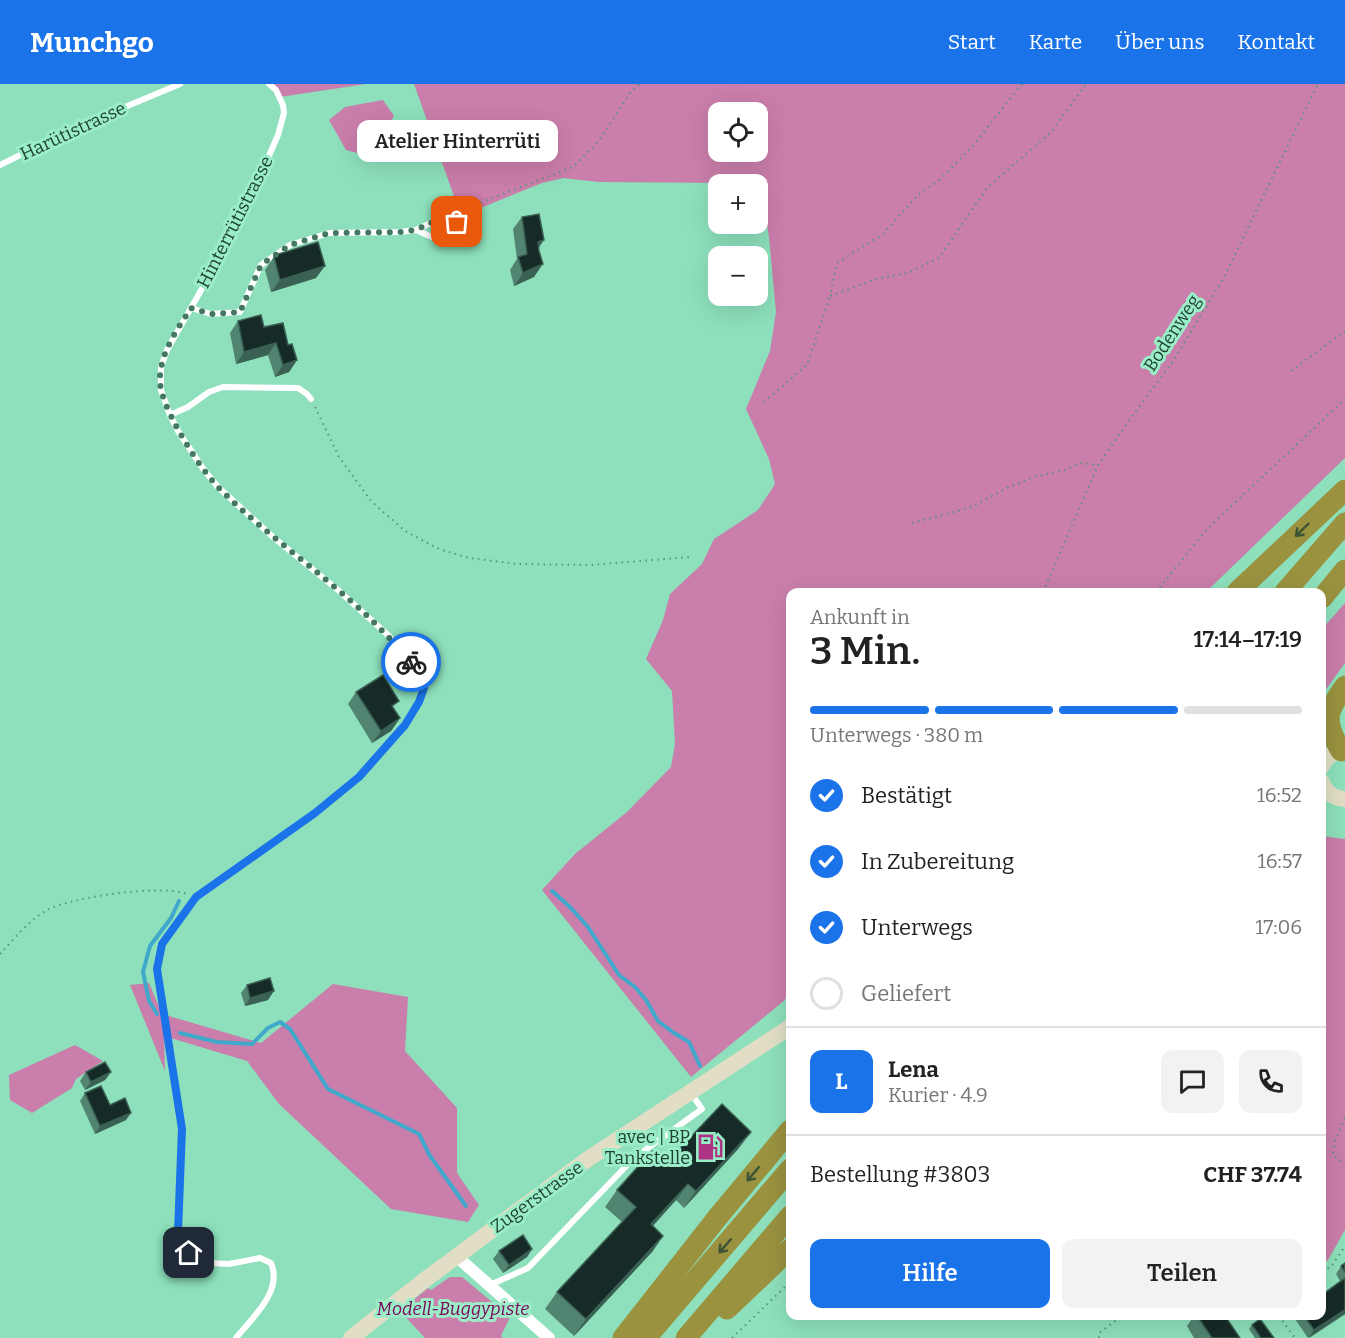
<!DOCTYPE html>
<html lang="de">
<head>
<meta charset="utf-8">
<style>
  body { margin:0; font-family:Bitter,serif; background:#f2f2f2; color:#222; height:100vh; display:flex; flex-direction:column; font-size:22px; white-space:nowrap }
  * { box-sizing:border-box; margin:0 }
  p { font-size:20px; color:#767676 }
  .icon { flex:none; width:33px; height:33px; fill:none; stroke:currentColor; stroke-width:2; stroke-linecap:round; stroke-linejoin:round }
  .map { position:relative; flex:1; overflow:hidden }
  .panel { position:absolute; left:786px; top:504px; width:540px; height:732px; display:flex; flex-direction:column; background:#fff; border-radius:12px; box-shadow:0 6px 24px #0002 }
  .panel>* { flex:none }
  .tools { position:absolute; left:708px; top:18px; display:grid; gap:12px }
  .tools a { display:grid; place-items:center; width:60px; height:60px; border-radius:12px; background:#fff; box-shadow:0 6px 24px #0002; font-size:30px }
  .pin { position:absolute; display:grid; place-items:center; width:51px; height:51px; color:#fff; margin:-26px; border-radius:12px; box-shadow:0 3px 9px #0006 }
  .courier { position:absolute; display:grid; place-items:center; width:60px; height:60px; margin:-30px; border:4px solid #1a73e8; border-radius:50%; background:#fff; color:#222; box-shadow:0 2px 8px #0007 }
  .bubble { position:absolute; height:42px; border-radius:12px; background:#fff; box-shadow:0 6px 24px #0002; font-size:20px; font-weight:600; line-height:42px; text-align:center }
  .summary em { font-style:normal; font-weight:600 }
  .summary div { display:flex; flex-direction:column-reverse }
  .summary { display:flex; align-items:center; justify-content:space-between; height:102px; padding:0 24px }
  h1 { font-size:39px; font-weight:600; line-height:45px }
  .bar { display:grid; grid-template-columns:repeat(4,1fr); gap:9px 6px; align-content:center; height:72px; padding:0 24px }
  .bar i { height:8px; border-radius:4px; background:#e0e0e0 }
  .bar .selected { background:#1a73e8 }
  .bar p { grid-column:span 4 }
  .line { display:flex; align-items:center; gap:15px; padding:0 24px; border-top:2px solid #e0e0e0 }
  .line div { flex:1 }
  .round { display:grid; place-items:center; flex:none; width:63px; height:63px; border-radius:12px; background:#f2f2f2 }
  ol { padding:0 24px; list-style:none }
  li { display:flex; align-items:center; gap:18px; height:66px }
  li p { margin-inline-start:auto }
  li .icon { padding:6px; border-radius:50%; background:#1a73e8; color:#fff; stroke-width:4 }
  li:last-child { color:#767676 }
  li i { width:33px; height:33px; border:3px solid #e0e0e0; border-radius:50% }
  .cta { display:flex; gap:12px; margin-top:auto; padding:12px 24px }
  .cta a { flex:1; height:69px; border-radius:12px; background:#1a73e8; color:#fff; font-size:24px; font-weight:600; line-height:69px; text-align:center }
  .cta a+a { background:#f2f2f2; color:#222 }
  header { display:flex; align-items:center; gap:36px; box-sizing:border-box; height:84px; padding:0 30px; background:#1a73e8; color:#fff }
  header strong { font-size:28px }
  nav { display:flex; gap:33px; margin-inline-start:auto; font-size:21px }
  .map>svg:first-child { display:block }
</style>
</head>
<body>
<header>
<strong>Munchgo</strong>
<nav><a>Start</a><a>Karte</a><a>Über uns</a><a>Kontakt</a></nav>
</header>
<div class="map">
<svg width="1345" height="1254" viewBox="0 0 1345 1254">
  <rect width="100%" height="100%" fill="#8de0bb"/>
  <path fill="#ca7eab" fill-rule="evenodd" d="M270 0H366L280 13Z
    M414 0H1345V374L1206 508H790V899L785 916 691 993 542 806 575 770 627 728 671 683 675 660 672 607 646 575 663 536 670 510 702 480 714 455 758 426 775 400 769 375 746 325 770 267 776 228 769 153 762 110 758 108V100H736L731 99 598 98 564 94 542 99 461 132ZM758 28V68H718V28Z
    M383 16 394 32 384 50 357 69 346 66 329 36 345 23Z
    M1345 519V579L1324 608 1322 628V545Z
    M1322 752 1345 755V1146L1328 1176 1322 1180Z
    M149 899 162 930 261 959 333 900 408 913 405 967 457 1024V1089L479 1121 468 1138 391 1125 279 1020 247 977 164 952 165 987 130 901Z
    M75 961 103 977 76 995 72 1004 32 1029 10 1016 9 991Z
    M450 1193H462L510 1233 501 1252 503 1254H425L400 1227 428 1204 431 1206Z"/>
  <g fill="none" stroke-linecap="round" stroke-linejoin="round">
    <path stroke="#3fa8cb" stroke-width="4" d="M552 807 570 823 588 843 619 891 635 903 646 916 658 937 674 949 689 958 700 982
      M157 930 149 917 143 888 150 862 171 834 179 817
      M180 949 217 958 252 960 268 944 280 938 290 945 328 1005 419 1050 430 1072 466 1122"/>
    <path stroke="#58947a" stroke-width="2" stroke-dasharray="1.5 4.5" stroke-linecap="butt" d="M1022 0 975 59 941 95 919 110 883 150 837 179 830 212 876 195 908 189 939 174 987 104 1052 47 1086 0
      M459 129 482 118 573 83 599 57 630 9 640 0
      M1291 287 1345 247
      M764 318 807 281 830 212
      M315 323 339 373 371 417 405 447 439 465 469 474 518 480 589 481 691 473
      M912 439 969 424 1009 403 1034 393 1065 386 1081 379 1098 381
      M1043 508 1098 381 1133 331 1172 279 1223 195 1318 0
      M1156 508 1207 445 1345 315
      M0 870C14 855 28 837 47 826 72 813 161 800 187 810
      M1345 1034 1335 1057 1333 1071 1345 1080
      M1322 1187 1331 1183 1345 1162
      M1279 1232 1295 1254
      M732 1254 790 1198
      M1099 1254V1249L1122 1232"/>
    <path stroke="#fff" stroke-width="6" d="M0 81 70 46 180 0
      M191 224 211 230 240 228 261 181 290 161 329 149 400 148 416 146 441 157 447 155 454 148 457 139 451 133 437 136 416 146
      M170 331 188 323 209 308 223 303 298 304 307 310 311 315
      M490 1201 528 1184 634 1074 702 1025 691 1009
      M236 1254C253 1233 283 1207 271 1179L260 1174 229 1180 210 1179 189 1169 178 1148 182 1045 157 885 162 860 196 814 314 729 359 693 405 641 419 618 424 604 419 587 389 552 338 506 273 453 218 403 204 386 178 347 170 331 161 306V283L167 266 208 194 252 111 278 51 284 29 283 21 276 6 269 0"/>
    <path stroke="#fff" stroke-width="12" d="M456 1172 549 1254"/>
    <path stroke="#e1dec5" stroke-width="16" d="M1322 682C1326 672 1334 667 1345 667
      M1322 698C1326 709 1333 714 1345 715
      M351 1254 422 1198 588 1075 790 943"/>
    <path stroke="#9a923f" stroke-width="21" d="M1237 508 1345 406
      M1285 508 1345 439
      M1322 514 1345 486
      M1341 667C1324 637 1325 630 1345 602
      M727 1225 790 1165
      M623 1254 717 1134 790 1046
      M646 1254 790 1085
      M686 1254 790 1132"/>
  </g>
  <path fill="#528571" d="M522 133 539 164 534 193 514 202 510 186 517 175 513 145Z
    M275 171 316 194 271 208 265 186Z
    M238 237 264 243 288 261 297 276 289 288 275 293 268 271 236 280 230 249Z
    M356 608 394 625 400 634 391 647 372 659 348 620Z
    M247 901 268 916 245 922 241 909Z
    M86 988H111L105 996 85 1006 80 997Z
    M85 1009 110 1021 126 1036 95 1050 80 1017Z
    M739 1064 684 1124 676 1116 653 1142 663 1152 652 1168 574 1252 545 1225 557 1208 622 1138 605 1123 617 1106 666 1079Z
    M532 1165 527 1173 503 1189 493 1175 499 1167Z
    M1345 1179V1230L1308 1254 1293 1232H1322L1340 1197 1336 1190 1341 1182Z
    M1194 1232H1225L1240 1254H1194L1187 1242Z
    M1252 1241 1274 1254H1255L1249 1245Z"/>
  <path fill="#3a6153" d="M544 156 535 169 538 158Z
    M543 180 534 193 514 202 523 189Z
    M325 182 316 194 271 208 280 196Z
    M276 259 268 271 236 280 244 268Z
    M297 276 289 288 275 293 283 281Z
    M400 634 391 647 372 659 381 647Z
    M274 907 268 916 245 922 250 914Z
    M111 988 105 996 85 1006 91 998Z
    M131 1029 126 1036 95 1050 100 1042Z
    M751 1048 739 1064 684 1124 696 1107Z
    M688 1100 676 1116 639 1157 651 1140Z
    M663 1152 652 1168 574 1252 586 1235Z
    M532 1165 527 1173 503 1189 509 1181Z
    M1345 1226V1230L1309 1254 1314 1246Z"/>
  <path fill="#162a27" stroke="#3a6153" stroke-width="1.5" d="M539 130 544 156 538 158 539 167 543 180 523 189 518 173 527 170 522 133Z
    M318 158 325 182 280 196 274 173 275 171Z
    M261 231 264 243 283 239 288 261 292 260 297 276 283 281 276 259 244 268 238 237Z
    M383 591 399 617 392 622 400 634 381 647 356 608Z
    M270 894 274 907 250 914 247 901Z
    M105 978 111 988 91 998 86 988Z
    M101 1002 110 1021 125 1014 131 1029 100 1042 85 1009Z
    M722 1020 751 1048 696 1107 688 1100 651 1140 663 1152 586 1235 557 1208 636 1123 617 1106 652 1067 666 1079Z
    M523 1151 532 1165 509 1181 499 1167Z
    M1345 1179V1188L1341 1182Z
    M1345 1194V1226L1314 1246 1304 1232H1322V1211Z
    M1197 1232H1225L1240 1254H1212Z
    M1260 1235 1274 1254H1261L1252 1241Z"/>
  <defs><path id="oneway-shaft" d="M-6 0H5M1.5-3L5.5 0L1.5 3" fill="none" stroke-width="1.6" stroke-linecap="round" stroke-linejoin="round" transform="scale(1.5)"/></defs>
  <g stroke="#3c5434">
    <use href="#oneway-shaft" transform="translate(1302 446) rotate(136)"/>
    <use href="#oneway-shaft" transform="translate(753 1090) rotate(130)"/>
    <use href="#oneway-shaft" transform="translate(725 1162) rotate(131)"/>
  </g>
  <g fill="none" stroke-linecap="round" stroke-linejoin="round">
    <path stroke="#447761" stroke-width="6" stroke-dasharray="0 10.8" d="M411 578C388 551 363 527 337 505 297 471 256 441 219 404 202 386 187 362 175 340 169 328 161 312 160 298 159 270 177 246 191 224L211 230 240 228 261 181 290 161 329 149 400 148 416 146 437 136 451 133 457 138"/>
    <path stroke="#1a73e8" stroke-width="8" d="M189 1169 178 1148 182 1045 157 885 162 860 196 813 315 729 359 693 405 641 419 618 424 604 419 587 411 578"/>
  </g>
  <defs>
    <g id="fuel-bare" transform="scale(2.07)"><path d="M-5.5-6h7V0h2V4h1.3V-2.5L3-4.5l.8-.8L6-3V5H2.5V1h-1V6h-7ZM-4.2-4.7v3.2H.2V-4.7Z" fill="#ae3385" stroke="#9aedc7" stroke-width="2.5" paint-order="stroke"/></g>
  </defs>
  <g fill-rule="evenodd">
    <use href="#fuel-bare" x="710" y="1063"/>
  </g>
  <g text-anchor="middle" dominant-baseline="central" stroke-width="6" stroke-linejoin="round" paint-order="stroke">
    <g font-size="18" fill="#1d3f31" stroke="#9aedc7">
      <text transform="translate(73 47) rotate(-25)">Harütistrasse</text>
      <text transform="translate(235 138) rotate(-63)">Hinterrütistrasse</text>
      <text transform="translate(1172 249) rotate(-57)">Bodenweg</text>
      <text transform="translate(537 1113) rotate(-36)">Zugerstrasse</text>
    </g>
    <g font-size="18" fill="#1d3f31" stroke="#9aedc7" text-anchor="end">
      <text x="690" y="1053">avec | BP<tspan x="690" dy="21">Tankstelle</tspan></text>
    </g>
    <g font-size="18" font-style="italic" fill="#7b055a" stroke="#9aedc7">
      <text x="453" y="1225">Modell-Buggypiste</text>
    </g>
  </g>
</svg>
<div class="tools">
<a><svg class="icon" aria-label="locate" viewBox="0 0 24 24"><circle cx="12" cy="12" r="6"/><path d="M12 2v4M12 18v4M2 12h4M18 12h4"/></svg></a>
<a>+</a>
<a>−</a>
</div>
<div class="pin" style="left:457px;top:138px;background:#ea580c"><svg class="icon" aria-label="bag" viewBox="0 0 24 24"><path d="M5 8h14l-1 12H6zM9 8a3 3 0 0 1 6 0"/></svg></div>
<div class="pin" style="left:189px;top:1169px;background:#1f2937"><svg class="icon" aria-label="home" viewBox="0 0 24 24"><path d="M3 11l9-7 9 7M6 9v11h12V9"/></svg></div>
<div class="courier" style="left:411px;top:578px"><svg class="icon" aria-label="bike" viewBox="0 0 24 24"><circle cx="6" cy="16" r="4"/><circle cx="18" cy="16" r="4"/><path d="M6 16l4-8h5l3 8M10 8l3 8H6M13 5h3"/></svg></div>
<div class="bubble" style="left:357px;top:36px;width:201px">Atelier Hinterrüti</div>
<section class="panel">
<div class="summary"><div><h1>3 Min.</h1><p>Ankunft in</p></div><em>17:14–17:19</em></div>
<div class="bar"><i class="selected"></i><i class="selected"></i><i class="selected"></i><i></i><p>Unterwegs · 380 m</p></div>
<ol>
<li><svg class="icon" aria-label="check" viewBox="0 0 24 24"><path d="M5 12l5 5 9-10"/></svg>Bestätigt<p>16:52</p></li>
<li><svg class="icon" aria-label="check" viewBox="0 0 24 24"><path d="M5 12l5 5 9-10"/></svg>In Zubereitung<p>16:57</p></li>
<li><svg class="icon" aria-label="check" viewBox="0 0 24 24"><path d="M5 12l5 5 9-10"/></svg>Unterwegs<p>17:06</p></li>
<li><i></i>Geliefert</li>
</ol>
<div class="line" style="height:108px"><b class="round" style="background:#1a73e8;color:#fff">L</b><div><b>Lena</b><p>Kurier · 4.9</p></div><a class="round"><svg class="icon" aria-label="chat" viewBox="0 0 24 24"><path d="M4 5h16v11H9l-5 4z"/></svg></a><a class="round"><svg class="icon" aria-label="phone" viewBox="0 0 24 24"><path d="M5 4h4l2 5-3 2q2 4 5 5l2-3 5 2v4C11 20 4 13 5 4z"/></svg></a></div>
<div class="line" style="height:78px"><div>Bestellung #3803</div><b>CHF 37.74</b></div>
<div class="cta"><a>Hilfe</a><a>Teilen</a></div>
</section>
</div>
</body>
</html>
